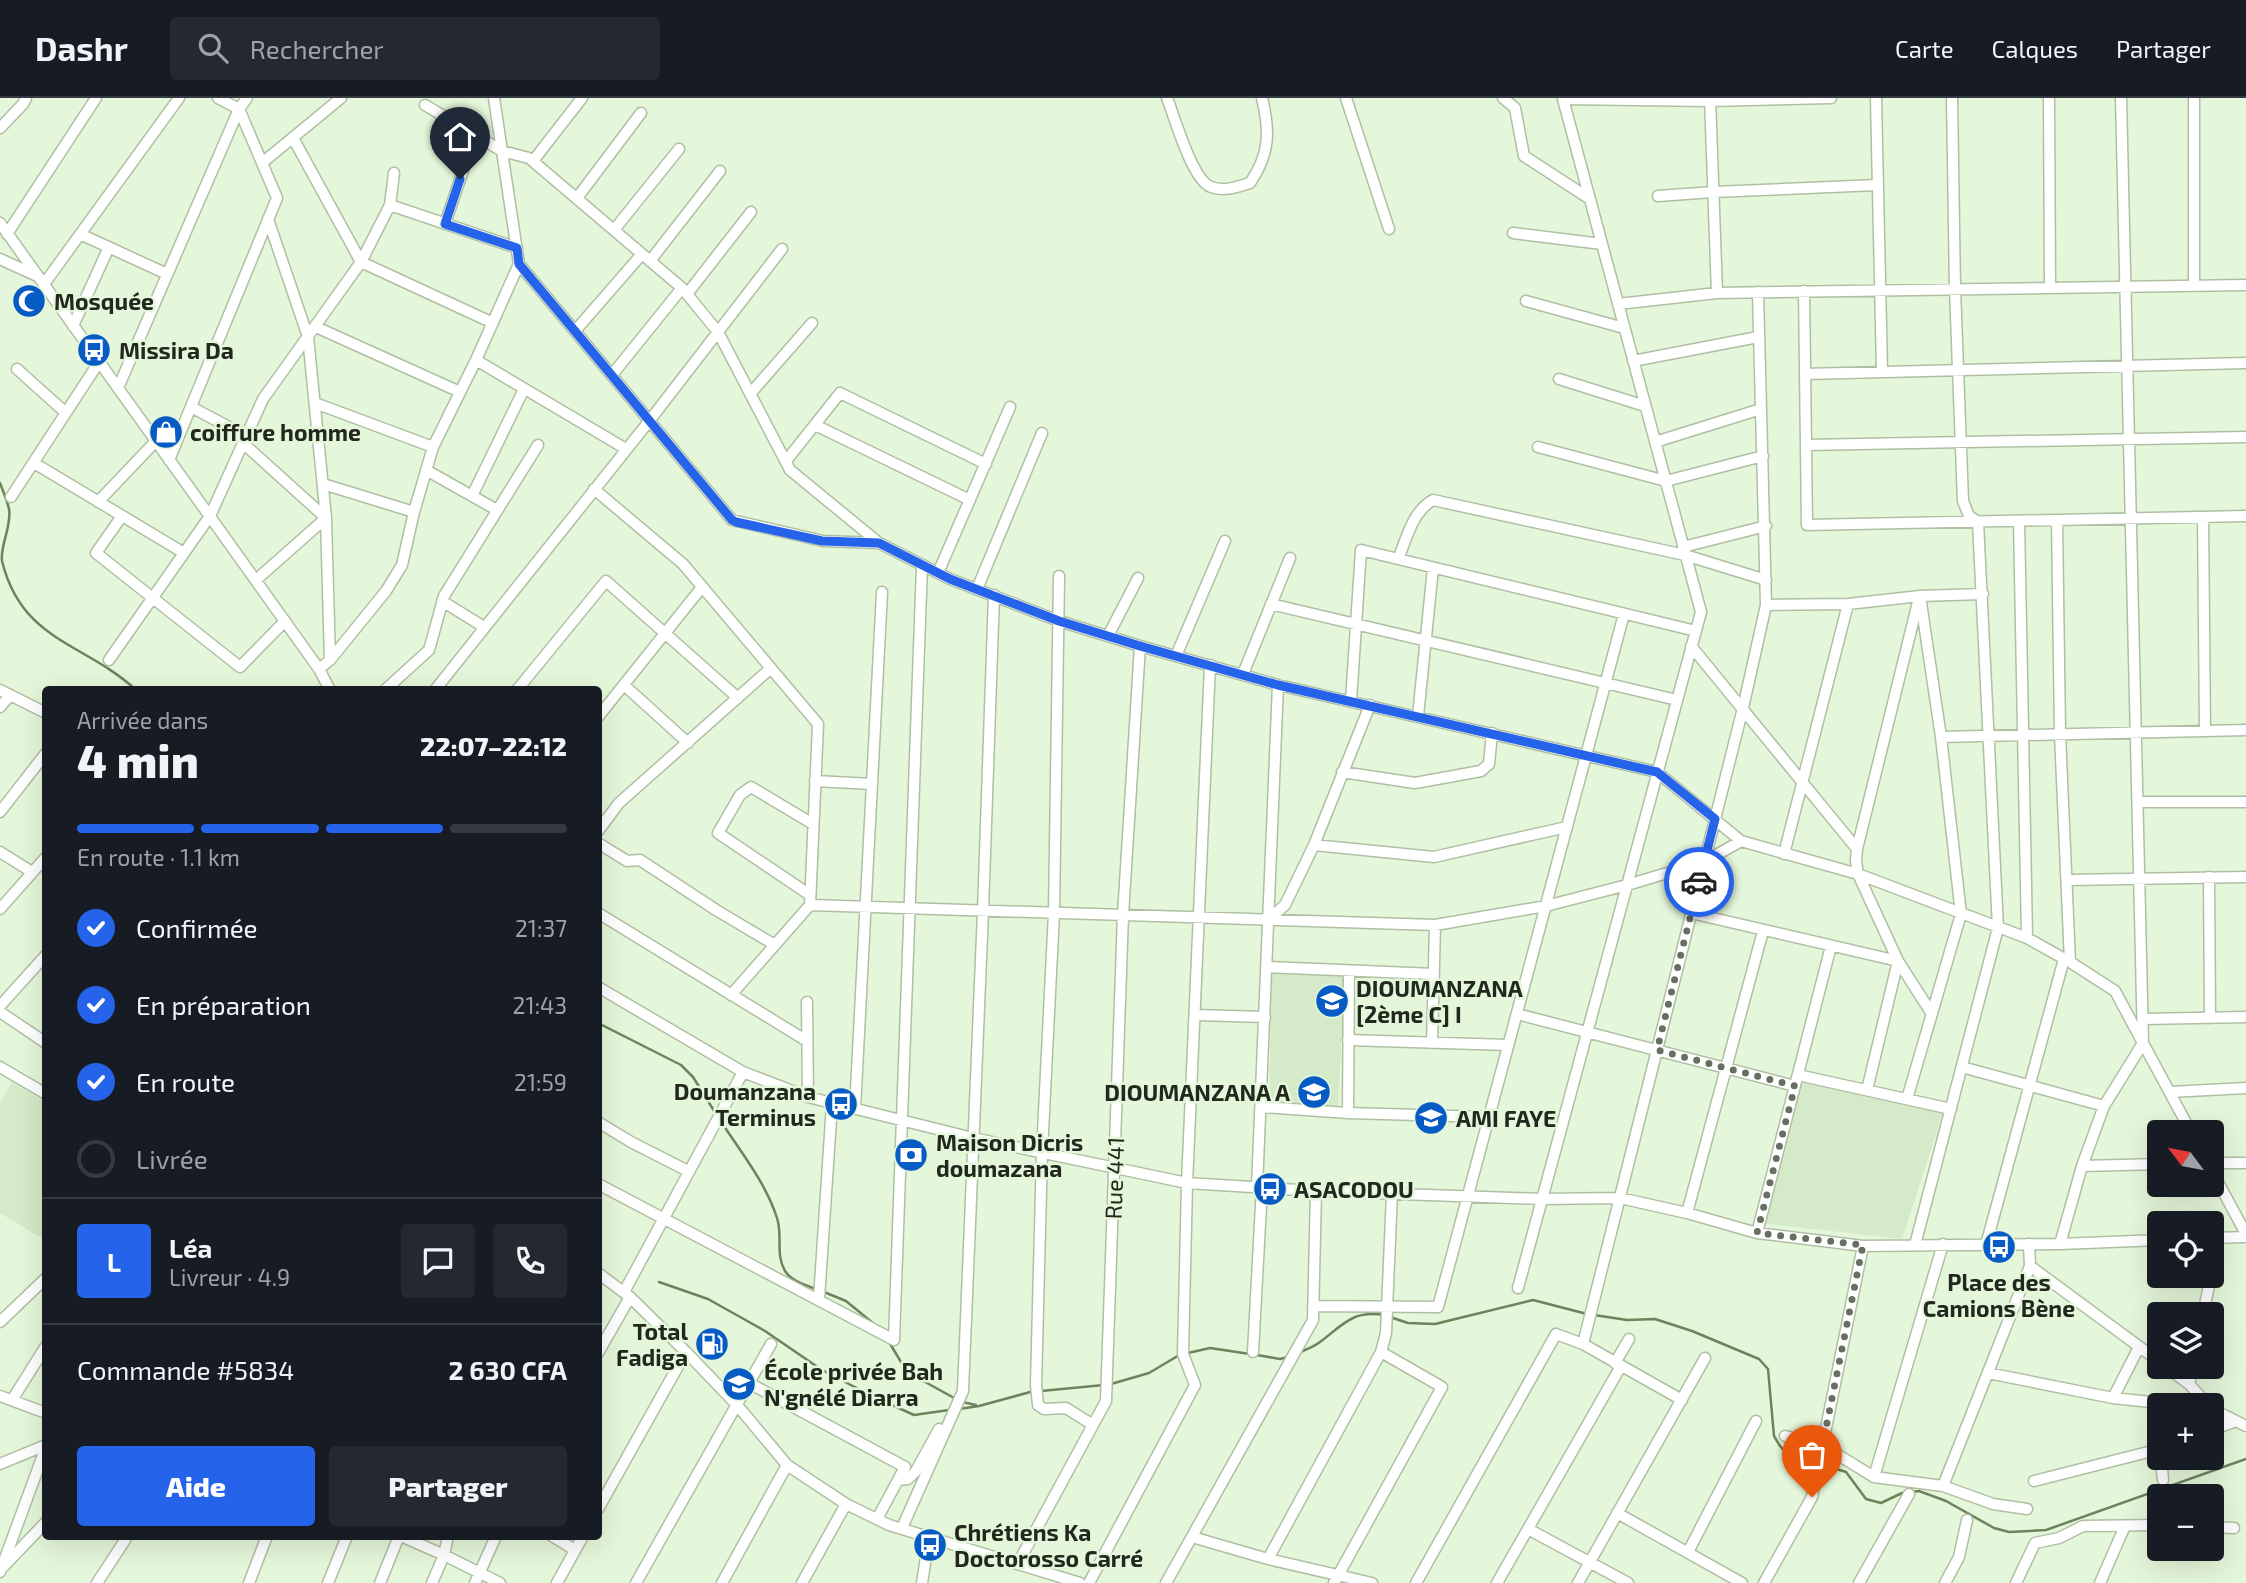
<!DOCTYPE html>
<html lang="fr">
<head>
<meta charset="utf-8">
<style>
  body { margin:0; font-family:"Exo 2",sans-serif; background:#242831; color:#f1f3f6; height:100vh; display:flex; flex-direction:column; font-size:26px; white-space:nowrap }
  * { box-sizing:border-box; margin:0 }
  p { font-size:23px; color:#9ea1a6 }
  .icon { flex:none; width:38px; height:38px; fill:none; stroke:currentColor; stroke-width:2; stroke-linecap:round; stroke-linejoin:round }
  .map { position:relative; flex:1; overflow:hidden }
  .side { position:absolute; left:42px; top:588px; width:560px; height:854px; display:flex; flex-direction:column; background:#171b24; border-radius:7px; box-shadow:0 7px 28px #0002 }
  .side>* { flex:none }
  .needle { width:46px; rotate:302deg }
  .tools { position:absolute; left:2147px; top:1022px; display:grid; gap:14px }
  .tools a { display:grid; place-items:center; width:77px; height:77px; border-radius:7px; background:#171b24; box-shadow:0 7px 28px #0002; font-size:35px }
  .pin { position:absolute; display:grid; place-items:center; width:60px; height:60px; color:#fff; margin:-72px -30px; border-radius:50% 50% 50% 0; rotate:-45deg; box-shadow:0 0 7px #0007 }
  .pin .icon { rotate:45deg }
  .courier { position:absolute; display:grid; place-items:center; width:70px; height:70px; margin:-35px; border:5px solid #2563eb; border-radius:50%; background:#fff; color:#222; box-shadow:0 2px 9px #0007 }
  .summary em { font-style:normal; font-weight:800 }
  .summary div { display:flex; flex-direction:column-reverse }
  .summary { display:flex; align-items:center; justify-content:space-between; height:119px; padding:0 35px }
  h1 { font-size:46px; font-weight:800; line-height:52px }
  .bar { display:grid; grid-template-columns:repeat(4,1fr); gap:10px 7px; align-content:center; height:84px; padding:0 35px }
  .bar i { height:9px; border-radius:5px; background:#363941 }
  .bar .active { background:#2563eb }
  .bar p { grid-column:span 4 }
  .line { display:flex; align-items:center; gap:18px; padding:0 35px; border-top:2px solid #363941 }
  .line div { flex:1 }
  .round { display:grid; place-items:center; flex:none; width:74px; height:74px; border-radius:7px; background:#242831 }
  ol { padding:0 35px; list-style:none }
  li { display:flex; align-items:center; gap:21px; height:77px }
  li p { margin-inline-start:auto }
  li .icon { padding:7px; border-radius:50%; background:#2563eb; color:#fff; stroke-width:4 }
  li:last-child { color:#9ea1a6 }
  li i { width:38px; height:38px; border:4px solid #363941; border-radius:50% }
  .primary-button { display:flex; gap:14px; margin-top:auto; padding:14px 35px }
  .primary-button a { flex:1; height:80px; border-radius:7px; background:#2563eb; color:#fff; font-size:28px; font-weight:800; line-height:80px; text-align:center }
  .primary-button a+a { background:#242831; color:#f1f3f6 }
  header { display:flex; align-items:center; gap:42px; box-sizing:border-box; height:98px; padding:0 35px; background:#171b24; border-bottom:2px solid #363941 }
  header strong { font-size:33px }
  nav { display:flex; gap:38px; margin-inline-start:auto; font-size:24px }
  .search { width:490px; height:63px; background:#242831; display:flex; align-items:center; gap:18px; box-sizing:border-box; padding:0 24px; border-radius:7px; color:#9ea1a6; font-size:26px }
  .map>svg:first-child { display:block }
</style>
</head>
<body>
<header>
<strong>Dashr</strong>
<div class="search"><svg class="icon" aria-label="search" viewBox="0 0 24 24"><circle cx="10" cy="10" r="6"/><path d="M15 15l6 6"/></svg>Rechercher</div>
<nav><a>Carte</a><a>Calques</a><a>Partager</a></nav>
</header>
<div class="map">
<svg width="2246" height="1485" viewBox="0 0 2246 1485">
  <rect width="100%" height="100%" fill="#e5f7da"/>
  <path fill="#d5eac8" d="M1272 876 1345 878 1338 1008 1269 1005Z
    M1798 983 1943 1015 1902 1141 1760 1125Z
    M12 984 45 1004V1142L0 1115V1005Z"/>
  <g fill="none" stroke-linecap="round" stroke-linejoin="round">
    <path stroke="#6c835c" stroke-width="2.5" d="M0 385C3 393 7 402 9 411 12 428 0 447 2 463 22 544 84 544 136 592
      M598 925 681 967 693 979 716 1016
      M720 1022C740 1053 766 1085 777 1120 783 1138 775 1156 785 1173 792 1184 807 1187 818 1192
      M659 1184 708 1201 765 1233 822 1272 870 1297 914 1317 949 1312
      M824 1194 846 1203 879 1230
      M1594 1217 1627 1222 1655 1221 1692 1233 1759 1261 1768 1271 1774 1338 1780 1348 1789 1358 1817 1366
      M1390 1219 1408 1225 1435 1226 1533 1202 1587 1216
      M889 1244 907 1274 956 1301
      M1301 1254C1307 1251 1315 1248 1320 1244 1343 1227 1352 1212 1384 1217
      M1188 1255 1210 1250 1250 1256
      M1257 1257 1280 1261 1288 1259
      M1111 1286 1149 1275 1181 1256
      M1041 1293 1104 1287
      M962 1304 976 1307
      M959 1311 979 1308 1034 1293
      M1824 1367 1846 1374 1866 1401 1881 1405 1902 1395 1919 1393 1946 1403 1994 1430 2009 1434 2046 1432 2246 1361"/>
    <g stroke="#afbfa4" stroke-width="13">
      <path id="minor" d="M494 0 519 166 732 422 823 443 879 445
        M1167 0C1175 20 1192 82 1211 89 1224 94 1237 89 1250 85 1270 56 1270 33 1262 0
        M1346 0 1389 131
        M1503 0 1515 10 1524 58 1590 101
        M1710 0 1717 195
        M1876 0 1882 274
        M2049 0 2050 190
        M425 7 502 53 529 60 682 190 718 234 790 372 879 445 950 481 1059 523 1140 548 1278 587 1657 674 1741 743 1858 776 2027 840 2070 864 2115 893 2191 1034
        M0 30 23 6 26 0
        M293 40 361 164 493 225
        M533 63 582 0
        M262 65 341 0
        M1658 98 1713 94 1877 87
        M577 100 641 15
        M390 107 517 150
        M268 121 308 239 326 420 330 562
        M0 125 319 571 330 592
        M445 126 475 37
        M614 132 679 51
        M1513 135 1602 146
        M7 136 96 0
        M80 136 167 176
        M0 161 35 177
        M650 163 720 73
        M44 186 179 0
        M2194 188V0
        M1804 193 1807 427 2246 418
        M687 196 751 114
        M1526 203 1624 230
        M1618 206 1717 195 2246 187
        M73 228 109 149
        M316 229 460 294
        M575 233 642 156
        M476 262 626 351
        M1633 263 1758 239
        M17 271 66 315
        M1805 276 2246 265
        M612 277 682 190
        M1559 281 1645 308
        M118 290 239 11 247 0
        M750 296 812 225
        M315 305 433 349
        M191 309 246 338
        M815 327 970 402
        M1655 344 1761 311
        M243 345 326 420 256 482
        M1806 347 2246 339
        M1538 349 1666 383 1763 358
        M169 362 277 100 239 11 218 0
        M786 363 840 295 986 366
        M34 365 184 455
        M426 372 497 412
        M323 386 414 414
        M594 391 683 466 818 626 810 807 731 897
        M472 398 524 291
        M11 399 99 264
        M98 404 156 343
        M122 418 96 455 240 569 285 523
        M2203 419 2205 633
        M2057 422 2060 636 2070 864
        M2019 423 2027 840
        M1683 449 1766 428
        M1398 461C1407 440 1412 414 1433 402L1685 457 1766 482
        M938 475 1010 309
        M1059 478 1054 815 1042 1054 1036 1287 1038 1307 1044 1311 1066 1310 1093 1327
        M977 491 1042 335
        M442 503 484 529
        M1918 504 1857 751 1856 763 1858 776 1898 863 1932 916
        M1271 506 1677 602
        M1766 507 1848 506 1920 498 1983 496
        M1108 538 1138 480
        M1691 548 1857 751
        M1176 558 1225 443
        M109 562 210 418 263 301 361 164 390 107 394 75
        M319 571 330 562 386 493 402 467 414 414 433 349 476 262 519 166
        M1243 576 1290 460
        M624 587 688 645
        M0 592 46 615
        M385 592 429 552 444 498 538 347
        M435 592 650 322 782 151
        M517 592 606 483 738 600
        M1351 603 1361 452 1696 533
        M0 609 10 597
        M1418 618 1433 470
        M598 619 702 489
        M1941 639 2246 632
        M1342 674 1415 685 1481 673 1489 666 1492 635
        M815 683 872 686
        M2138 704H2246
        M0 714 46 655
        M598 733 619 705 771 570
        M598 745 627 763 640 762 716 812 775 847
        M1314 747 1434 759 1567 729
        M0 754 32 774
        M1784 756 1848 506
        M2209 779 2210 920
        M2068 782 2246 779
        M810 797 718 735 740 697 751 689 813 726
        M810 807 1435 827 1546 808 1627 787 1704 764 1741 743
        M0 811 46 759
        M598 815 807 943
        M1691 815 1898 863 1867 992
        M1268 822 1285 807 1314 747 1370 607
        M1267 869 1434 876
        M598 889 743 974 808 999 973 1040 1187 1085 1316 1093 1542 1101 1620 1100 1687 1115 1757 1135 1863 1148 2060 1146 2160 1142
        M807 904 808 999
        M0 908 46 857
        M0 914 46 945
        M1517 916 1795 988
        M1195 917 1265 919
        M2143 921 2246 919
        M1348 942 1508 947
        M1432 945 1435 827
        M0 969 46 996
        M1962 969 2104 1008
        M1798 977 1951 1011
        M2170 994 2246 990
        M1907 1001 1961 816 1941 639 1920 498
        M1262 1009 1348 1015 1489 1019
        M855 1011 882 494
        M1348 1015 1349 873
        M598 1024 631 1044 688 1073
        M2212 1065H2246
        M2082 1068 2160 1066
        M2212 1073 2246 1136
        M598 1086 894 1242 922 467
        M1257 1089 1278 587
        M1687 1115 1763 833
        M1757 1135 1831 848
        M2212 1140 2246 1139
        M2060 1146 2082 1068 2104 1008 2143 945 2121 0
        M1915 1147 1998 830 1978 424 1969 418 1963 403 1955 191 1952 0
        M1986 1147 2064 861
        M2030 1168 2160 1264
        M2212 1172 2218 1140
        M598 1175 630 1199 686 1254 737 1307 787 1367 846 1406 889 1427 1080 1485
        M1518 1190 1701 514 1563 1 1710 3 1831 0
        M624 1194 743 974
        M819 1201 832 1006
        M1313 1208 1438 1209 1624 516
        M2203 1216 2211 1178
        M0 1224 46 1180
        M1583 1246 1743 610 1766 507 1758 194
        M1253 1254 1262 1089
        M598 1255 630 1199
        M1615 1265 1629 1241
        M2166 1269 2189 1286 2193 1269
        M1988 1275 2113 1300 2179 1307
        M749 1285 905 1369 877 1421
        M2189 1286 2208 1307
        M0 1298 46 1315
        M2113 1300 2139 1249
        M12 1302 46 1248
        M2212 1311 2246 1328
        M2212 1332 2236 1323
        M1785 1338 1822 1347 1874 1379 1943 1388 1993 1406 2027 1411
        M2161 1360 2163 1382
        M0 1366 46 1347
        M1874 1379 1943 1146
        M898 1382 908 1381 916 1373 939 1331
        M2034 1383 2160 1351
        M1943 1388 2030 1168 2029 1146
        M598 1411 686 1254
        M1617 1415 1742 1485
        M2212 1429 2234 1430
        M902 1430 963 1293 983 813 994 497
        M1528 1431 1628 1485
        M401 1438 444 1457 500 1485
        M552 1438 575 1452
        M1192 1439 1268 1461 1372 1485
        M1688 1454 1756 1323
        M1268 1461 1381 1254 1386 1235 1392 1095
        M1018 1465 1106 1303 1123 817 1140 548
        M4 1468 46 1424
        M0 1474 46 1349
        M97 1485 125 1442
        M249 1485 267 1438
        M328 1485 347 1438
        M380 1485 399 1438
        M432 1485 444 1457 448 1438
        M475 1485 496 1438
        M557 1485 583 1438
        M636 1485 771 1246
        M722 1485 787 1367
        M802 1485 846 1406
        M922 1485 929 1439
        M1089 1485 1195 1287 1183 1256 1187 1085 1210 567
        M1166 1485 1313 1222 1316 1093
        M1334 1485 1442 1289 1381 1254
        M1416 1485 1556 1236 1583 1246 1682 1302
        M1497 1485 1621 1268
        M1578 1485 1705 1260
        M1764 1485 1812 1399 1863 1148
        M1859 1485 1909 1396
        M1945 1485 1959 1459 1967 1422
        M2016 1485 2035 1445 2059 1440 2083 1428 2160 1427
        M2100 1485 2125 1428"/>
    </g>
    <use href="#minor" stroke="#fff" stroke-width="10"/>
  </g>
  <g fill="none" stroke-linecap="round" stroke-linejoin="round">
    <path stroke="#667060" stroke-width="7" stroke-dasharray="0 12.6" d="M1699 784 1657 952 1795 988 1757 1135 1863 1147 1812 1399"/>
    <path stroke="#2563eb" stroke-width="9" d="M460 81 445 126 517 150 519 166 732 422 736 424 822 443 879 445 950 481 1059 523 1140 548 1278 587 1657 674 1715 721 1699 784"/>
  </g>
  <defs>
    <g id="mosque-disc" transform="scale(1.75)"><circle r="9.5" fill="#065bc5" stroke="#e5f7da"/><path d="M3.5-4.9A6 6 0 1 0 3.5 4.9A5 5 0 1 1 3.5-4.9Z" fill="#fff"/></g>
    <g id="bus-disc" transform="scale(1.75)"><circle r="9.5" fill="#065bc5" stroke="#e5f7da"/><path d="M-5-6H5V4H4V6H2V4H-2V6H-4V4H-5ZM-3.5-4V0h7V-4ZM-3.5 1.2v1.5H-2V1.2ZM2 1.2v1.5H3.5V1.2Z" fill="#fff"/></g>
    <g id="shop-disc" transform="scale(1.75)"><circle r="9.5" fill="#065bc5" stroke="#e5f7da"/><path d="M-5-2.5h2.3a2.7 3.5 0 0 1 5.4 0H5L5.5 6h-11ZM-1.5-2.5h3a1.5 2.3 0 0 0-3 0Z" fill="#fff"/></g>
    <g id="school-disc" transform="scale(1.75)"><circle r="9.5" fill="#065bc5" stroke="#e5f7da"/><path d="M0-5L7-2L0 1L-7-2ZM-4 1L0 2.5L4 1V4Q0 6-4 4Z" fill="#fff"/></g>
    <g id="bank-disc" transform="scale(1.75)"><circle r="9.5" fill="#065bc5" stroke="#e5f7da"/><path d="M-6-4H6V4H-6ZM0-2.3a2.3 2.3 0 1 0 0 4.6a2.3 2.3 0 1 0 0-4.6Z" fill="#fff"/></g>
    <g id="fuel-disc" transform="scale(1.75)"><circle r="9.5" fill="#065bc5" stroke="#e5f7da"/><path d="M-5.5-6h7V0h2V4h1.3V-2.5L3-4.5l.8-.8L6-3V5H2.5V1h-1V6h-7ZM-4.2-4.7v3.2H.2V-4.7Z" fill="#fff"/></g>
  </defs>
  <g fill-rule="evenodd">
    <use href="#mosque-disc" x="29" y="203"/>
    <use href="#bus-disc" x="94" y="252"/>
    <use href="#shop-disc" x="166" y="334"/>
    <use href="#school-disc" x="1332" y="903"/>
    <use href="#school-disc" x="1314" y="994"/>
    <use href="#bus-disc" x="841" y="1006"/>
    <use href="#school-disc" x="1431" y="1020"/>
    <use href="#bank-disc" x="911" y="1057"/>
    <use href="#bus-disc" x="1270" y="1091"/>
    <use href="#bus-disc" x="1999" y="1149"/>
    <use href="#fuel-disc" x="712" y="1246"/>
    <use href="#school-disc" x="739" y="1286"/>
    <use href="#bus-disc" x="930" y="1447"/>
  </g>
  <g text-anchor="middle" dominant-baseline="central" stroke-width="5" stroke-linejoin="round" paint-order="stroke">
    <g font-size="23" font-weight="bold" fill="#22281e" stroke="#e5f7da" text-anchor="start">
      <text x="54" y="203">Mosquée</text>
      <text x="119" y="252">Missira Da</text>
      <text x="190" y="334">coiffure homme</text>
      <text x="1356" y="890">DIOUMANZANA<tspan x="1356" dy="26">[2ème C] I</tspan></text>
      <text x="816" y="993" text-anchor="end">Doumanzana<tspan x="816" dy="26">Terminus</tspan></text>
      <text x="1290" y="994" text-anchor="end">DIOUMANZANA A</text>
      <text x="1456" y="1020">AMI FAYE</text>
      <text x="936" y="1044">Maison Dicris<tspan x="936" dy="26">doumazana</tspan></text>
      <text x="1294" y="1091">ASACODOU</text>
      <text x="1999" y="1184" text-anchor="middle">Place des<tspan x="1999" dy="26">Camions Bène</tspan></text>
      <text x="688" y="1233" text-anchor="end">Total<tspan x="688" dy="26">Fadiga</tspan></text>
      <text x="764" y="1273">École privée Bah<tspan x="764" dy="26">N'gnélé Diarra</tspan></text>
      <text x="954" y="1434">Chrétiens Ka<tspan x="954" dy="26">Doctorosso Carré</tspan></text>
    </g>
    <g font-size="23" fill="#22281e" stroke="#e5f7da">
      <text transform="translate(1114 1080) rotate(-88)">Rue 441</text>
    </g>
  </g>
</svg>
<div class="tools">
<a><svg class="needle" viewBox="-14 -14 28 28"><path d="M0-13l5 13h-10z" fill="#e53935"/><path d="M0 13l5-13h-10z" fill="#9ea1a6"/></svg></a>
<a><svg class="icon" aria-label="locate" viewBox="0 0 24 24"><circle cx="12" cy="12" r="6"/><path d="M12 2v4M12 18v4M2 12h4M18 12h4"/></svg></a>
<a><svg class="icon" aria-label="layers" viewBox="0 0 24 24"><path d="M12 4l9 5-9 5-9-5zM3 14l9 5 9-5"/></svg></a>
<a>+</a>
<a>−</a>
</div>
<div class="pin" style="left:1812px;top:1399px;background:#ea580c"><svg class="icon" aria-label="bag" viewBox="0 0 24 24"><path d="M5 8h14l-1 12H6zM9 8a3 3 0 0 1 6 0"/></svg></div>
<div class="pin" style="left:460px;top:81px;background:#1f2937"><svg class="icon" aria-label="home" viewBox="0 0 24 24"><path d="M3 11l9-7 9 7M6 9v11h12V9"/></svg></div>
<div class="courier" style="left:1699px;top:784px"><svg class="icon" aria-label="car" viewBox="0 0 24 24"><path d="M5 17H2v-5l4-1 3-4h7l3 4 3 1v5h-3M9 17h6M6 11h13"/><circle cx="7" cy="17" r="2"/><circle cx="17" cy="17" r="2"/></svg></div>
<section class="side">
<div class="summary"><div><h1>4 min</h1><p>Arrivée dans</p></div><em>22:07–22:12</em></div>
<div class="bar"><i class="active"></i><i class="active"></i><i class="active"></i><i></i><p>En route · 1.1 km</p></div>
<ol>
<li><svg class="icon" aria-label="check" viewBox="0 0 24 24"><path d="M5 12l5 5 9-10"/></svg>Confirmée<p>21:37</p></li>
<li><svg class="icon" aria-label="check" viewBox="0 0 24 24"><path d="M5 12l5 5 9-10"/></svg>En préparation<p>21:43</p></li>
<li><svg class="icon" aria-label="check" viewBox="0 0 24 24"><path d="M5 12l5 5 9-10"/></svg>En route<p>21:59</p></li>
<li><i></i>Livrée</li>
</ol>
<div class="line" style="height:126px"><b class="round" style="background:#2563eb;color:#fff">L</b><div><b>Léa</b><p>Livreur · 4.9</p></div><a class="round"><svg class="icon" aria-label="chat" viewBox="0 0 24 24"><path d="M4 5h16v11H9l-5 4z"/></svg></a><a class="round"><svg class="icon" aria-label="phone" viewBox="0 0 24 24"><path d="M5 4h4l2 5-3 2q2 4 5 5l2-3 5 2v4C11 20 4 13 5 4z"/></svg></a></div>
<div class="line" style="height:91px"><div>Commande #5834</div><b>2 630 CFA</b></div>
<div class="primary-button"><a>Aide</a><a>Partager</a></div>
</section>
</div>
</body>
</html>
